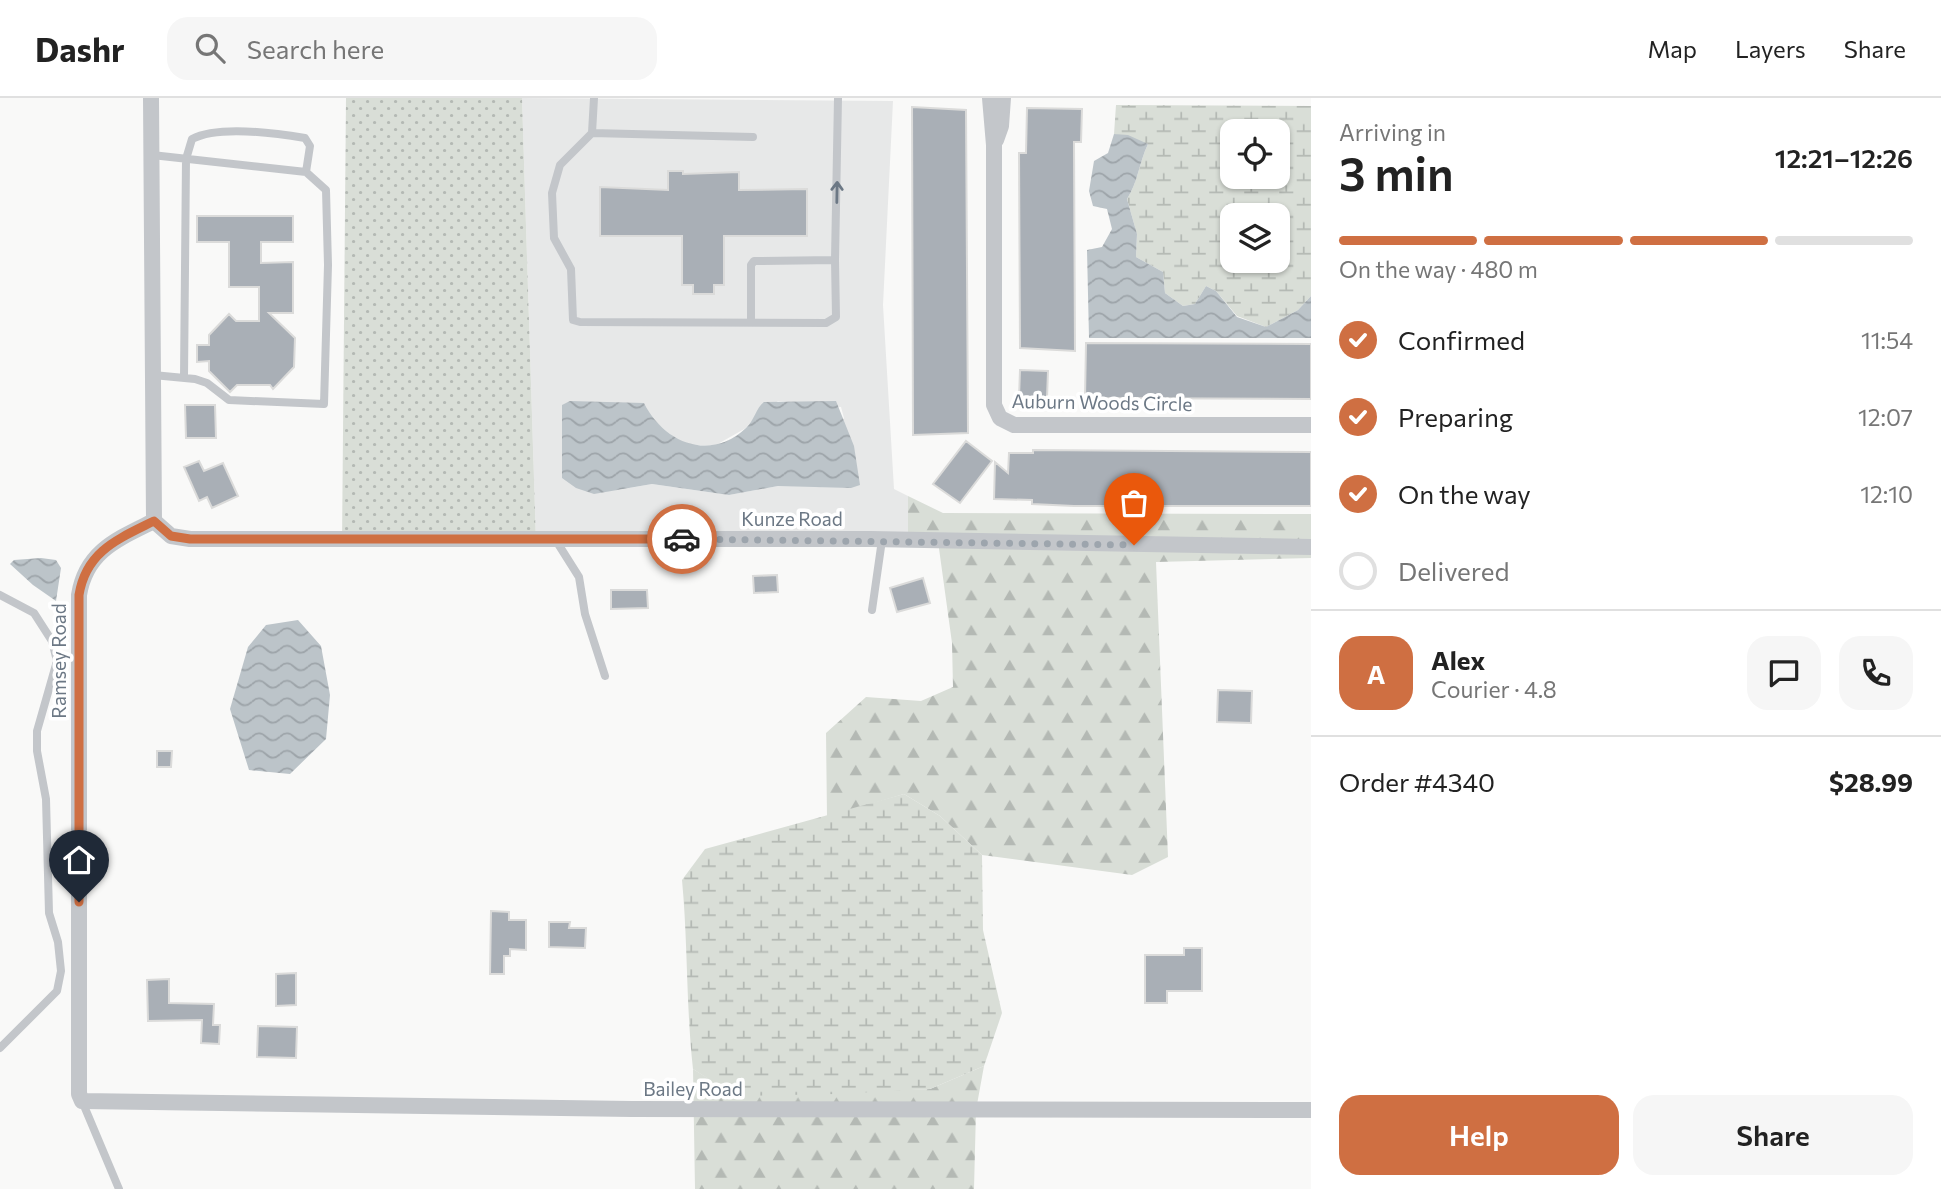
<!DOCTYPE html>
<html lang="en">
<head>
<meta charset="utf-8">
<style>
  body { margin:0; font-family:Commissioner,sans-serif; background:#f6f6f6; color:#222; height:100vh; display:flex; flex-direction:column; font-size:26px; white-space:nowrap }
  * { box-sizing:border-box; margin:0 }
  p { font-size:23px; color:#767676 }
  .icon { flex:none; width:38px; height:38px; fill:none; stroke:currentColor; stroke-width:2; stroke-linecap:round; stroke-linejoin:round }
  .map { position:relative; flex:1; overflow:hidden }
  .details { display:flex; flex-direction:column; background:#fff; width:630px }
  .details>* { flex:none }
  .fabs { position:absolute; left:1220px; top:21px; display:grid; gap:14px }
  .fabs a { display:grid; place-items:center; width:70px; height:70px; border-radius:14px; background:#fff; box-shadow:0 2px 5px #0004; font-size:35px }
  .pin { position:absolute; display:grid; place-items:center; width:60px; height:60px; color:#fff; margin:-72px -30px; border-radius:50% 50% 50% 0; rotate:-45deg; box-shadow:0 0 7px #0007 }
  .pin .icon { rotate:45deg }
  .courier { position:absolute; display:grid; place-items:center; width:70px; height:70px; margin:-35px; border:5px solid #cf6f42; border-radius:50%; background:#fff; color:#222; box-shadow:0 2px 9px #0007 }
  .summary em { font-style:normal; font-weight:600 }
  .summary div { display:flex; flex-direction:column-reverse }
  .summary { display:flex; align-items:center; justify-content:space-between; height:119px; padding:0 28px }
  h1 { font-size:46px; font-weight:600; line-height:52px }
  .bar { display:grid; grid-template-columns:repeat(4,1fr); gap:10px 7px; align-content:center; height:84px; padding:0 28px }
  .bar i { height:9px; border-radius:5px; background:#e0e0e0 }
  .bar .active { background:#cf6f42 }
  .bar p { grid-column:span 4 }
  .line { display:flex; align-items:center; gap:18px; padding:0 28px; border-top:2px solid #e0e0e0 }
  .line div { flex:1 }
  .round { display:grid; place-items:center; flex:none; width:74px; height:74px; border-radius:21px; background:#f6f6f6 }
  ol { padding:0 28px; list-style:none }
  li { display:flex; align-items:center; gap:21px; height:77px }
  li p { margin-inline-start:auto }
  li .icon { padding:7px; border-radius:50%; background:#cf6f42; color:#fff; stroke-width:4 }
  li:last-child { color:#767676 }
  li i { width:38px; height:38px; border:4px solid #e0e0e0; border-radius:50% }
  .action { display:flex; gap:14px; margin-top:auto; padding:14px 28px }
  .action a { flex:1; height:80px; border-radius:21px; background:#cf6f42; color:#fff; font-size:28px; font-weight:600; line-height:80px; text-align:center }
  .action a+a { background:#f6f6f6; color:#222 }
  header { display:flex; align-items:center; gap:42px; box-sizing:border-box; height:98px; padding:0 35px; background:#fff; border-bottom:2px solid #e0e0e0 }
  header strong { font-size:33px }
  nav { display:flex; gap:38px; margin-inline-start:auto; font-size:24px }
  .search { width:490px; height:63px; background:#f6f6f6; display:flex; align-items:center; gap:18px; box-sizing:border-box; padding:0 24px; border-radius:21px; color:#767676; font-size:26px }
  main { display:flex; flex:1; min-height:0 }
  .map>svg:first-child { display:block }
</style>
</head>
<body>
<header>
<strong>Dashr</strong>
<div class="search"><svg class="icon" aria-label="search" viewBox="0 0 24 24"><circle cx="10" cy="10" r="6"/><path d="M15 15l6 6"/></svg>Search here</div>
<nav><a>Map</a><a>Layers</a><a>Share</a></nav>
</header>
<main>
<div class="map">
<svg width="1311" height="1091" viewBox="0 0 1311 1091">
  <defs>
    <pattern id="grass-dots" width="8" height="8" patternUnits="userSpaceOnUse" patternTransform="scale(1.75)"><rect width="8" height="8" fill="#d9ded7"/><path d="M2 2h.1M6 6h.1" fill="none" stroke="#b4b9b4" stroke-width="1.8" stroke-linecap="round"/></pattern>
    <pattern id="forest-firs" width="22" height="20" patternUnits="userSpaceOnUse" patternTransform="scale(1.75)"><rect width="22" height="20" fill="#d9ded7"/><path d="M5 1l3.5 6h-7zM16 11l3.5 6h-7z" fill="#b4b9b4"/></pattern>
    <pattern id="wetland-marsh" width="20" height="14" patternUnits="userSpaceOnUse" patternTransform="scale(1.75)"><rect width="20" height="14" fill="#d9ded7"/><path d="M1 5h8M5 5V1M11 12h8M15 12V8" fill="none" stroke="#b4b9b4"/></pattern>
    <pattern id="water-waves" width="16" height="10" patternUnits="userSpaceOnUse" patternTransform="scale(1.75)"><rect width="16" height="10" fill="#bcc4c9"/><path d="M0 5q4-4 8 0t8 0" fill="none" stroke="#9da4a9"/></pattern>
  </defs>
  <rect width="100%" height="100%" fill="#f9f9f8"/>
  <path fill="#e7e8e8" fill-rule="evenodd" d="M522 0 893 3 883 207 894 391 908 398V436L536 444ZM778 303 841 309 844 320 798 388H778L729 397 652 386 618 392 562 380 567 306 644 305 652 321 678 343 690 347H716L746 330 759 314Z"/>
  <path fill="url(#grass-dots)" d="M346 0H522L536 444 342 446Z"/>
  <path fill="url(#forest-firs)" d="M908 398 943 415 1311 416V460L1156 464 1168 759 1132 777 982 757 940 718 904 696 827 719 826 635 866 599 921 603 953 589 952 545 937 436H908Z
    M984 968 976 1012 974 1091H695L693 971 735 997 930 991Z"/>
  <path fill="url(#wetland-marsh)" fill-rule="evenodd" d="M1116 7 1311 8V198L1298 212 1266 229 1237 218 1216 193 1206 188 1195 206 1183 208 1165 195 1163 174 1136 159 1137 136 1127 101C1138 84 1139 65 1148 46L1114 36ZM1232 33H1278V79H1232ZM1232 117H1278V163H1232Z
    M904 696 940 718 982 757 983 832 1002 915 984 968 930 991 835 996 735 998 693 971C686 909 688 845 682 782L705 751Z"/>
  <path fill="url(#water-waves)" d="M1114 36 1128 37 1148 46C1139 65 1138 84 1127 101L1137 136 1136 159 1163 174 1165 195 1183 208 1195 206 1206 188 1216 193 1237 219 1266 229 1298 212 1311 198V240H1089L1087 152 1102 149 1112 131 1107 111 1093 108 1089 93 1094 63 1108 55Z
    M570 303 644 305C664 345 710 364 746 330 754 323 756 310 764 304L836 303 854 348 860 387 851 390 778 388 729 397 652 386 594 396 576 390 562 380V307Z
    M41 460 56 462 61 470 56 503 33 487 10 466 14 462Z
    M298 522 321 548 330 597 326 641 290 676 249 672 230 611 248 549 266 527Z"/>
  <path fill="#a9afb6" stroke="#dbdbda" stroke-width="2" d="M912 9 966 12 968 335 913 337Z
    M1027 10 1082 11 1081 44H1074L1075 253 1020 250 1019 55H1026Z
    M668 73H683V76L739 74V92L807 91V138H724V187H714V196H693V187H682V138H600V89L668 92Z
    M197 118H293V144H261V165L293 164V215H269L295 240 294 269 273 291 270 287H237L230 294 209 273V263L197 264V247H209V237L229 216 236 223H259V189H229V144H197Z
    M1086 245 1311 246V301L1085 300Z
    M1020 272 1048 273 1047 300H1019Z
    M185 307H215L216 340H186Z
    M966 343 992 363 960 405 933 386Z
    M1033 352 1311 354V408H1074L1032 406V402L994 401 995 364 1008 375 1009 355H1033Z
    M199 363 204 373 223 365 238 398 212 410 207 399 199 403 184 369Z
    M777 477 778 494 754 495 753 478Z
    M923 480 930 505 897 514 890 490Z
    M611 492H647L648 510 611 511Z
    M1218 592 1252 593 1251 625 1217 624Z
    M157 653H172L171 669H157Z
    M491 813 509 814V822H526V852L510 851V858H504V876H490Z
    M549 824H570L569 830H586L585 850 549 849Z
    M1184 850H1202V893H1167V905H1145V857H1184Z
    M296 875V907L276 908V876Z
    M169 881V905L214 906 213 927H220L219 946 201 945 202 922 148 923 147 882Z
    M258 928 297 929 296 960 257 959Z"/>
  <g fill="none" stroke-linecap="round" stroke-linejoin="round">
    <path stroke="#c3c6ca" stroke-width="8" d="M594 0 592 35 560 67 552 95 554 140 571 171 573 222 580 224 826 225 836 219 835 162 754 163 751 167V224
      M592 35 753 39
      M152 57 306 74 326 92 328 167 324 306 229 302 207 285 195 281 153 277
      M835 162 838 0
      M184 280 186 61 192 41C219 27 275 35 305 40L310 48 306 74
      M555 441 579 479 585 516 605 578
      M0 497 34 515 52 543 57 563 37 633V653L46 701 49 815 58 844 61 873 57 893 0 950
      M872 512 882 442
      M82 1003 119 1091"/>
    <path stroke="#c3c6ca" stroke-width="16" d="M151 0 154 423
      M990 0 994 47V307L1000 320 1014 327H1311
      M996 42 1001 28 1003 0
      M154 423C118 441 86 453 79 497V996L82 1003 632 1011 1311 1012
      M154 423 171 438 190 441H871L1311 449"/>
  </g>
  <defs><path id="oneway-shaft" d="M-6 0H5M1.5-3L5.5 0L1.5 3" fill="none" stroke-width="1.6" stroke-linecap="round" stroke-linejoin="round" transform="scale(1.75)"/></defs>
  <use stroke="#6c7885" href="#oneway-shaft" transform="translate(837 94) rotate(-89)"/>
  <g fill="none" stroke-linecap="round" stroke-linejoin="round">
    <path stroke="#9da5ad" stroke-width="7" stroke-dasharray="0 12.6" d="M682 441 1134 447"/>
    <path stroke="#cf6f42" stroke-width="9" d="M79 804V497C86 453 118 441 154 423L171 438 190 441H682"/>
  </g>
  <g text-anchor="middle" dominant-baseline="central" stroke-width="7" stroke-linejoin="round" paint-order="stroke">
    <g font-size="19" fill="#6c7885" stroke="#fff">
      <text transform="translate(1102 304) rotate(1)">Auburn Woods Circle</text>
      <text x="792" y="420">Kunze Road</text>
      <text transform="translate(58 563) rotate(-90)">Ramsey Road</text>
      <text x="693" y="990">Bailey Road</text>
    </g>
  </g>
</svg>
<div class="fabs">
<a><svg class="icon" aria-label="locate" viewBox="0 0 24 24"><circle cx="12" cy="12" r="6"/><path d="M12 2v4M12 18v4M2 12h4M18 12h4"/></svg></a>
<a><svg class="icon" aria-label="layers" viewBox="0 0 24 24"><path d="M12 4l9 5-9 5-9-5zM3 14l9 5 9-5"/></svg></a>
</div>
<div class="pin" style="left:1134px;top:447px;background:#ea580c"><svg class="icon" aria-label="bag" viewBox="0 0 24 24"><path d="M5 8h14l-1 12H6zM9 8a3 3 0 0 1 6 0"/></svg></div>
<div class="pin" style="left:79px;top:804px;background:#1f2937"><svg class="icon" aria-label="home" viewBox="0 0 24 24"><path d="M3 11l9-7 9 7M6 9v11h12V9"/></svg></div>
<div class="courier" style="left:682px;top:441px"><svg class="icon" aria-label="car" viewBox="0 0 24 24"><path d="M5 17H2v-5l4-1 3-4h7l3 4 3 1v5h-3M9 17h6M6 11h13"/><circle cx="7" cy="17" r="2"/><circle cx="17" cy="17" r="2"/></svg></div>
</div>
<section class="details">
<div class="summary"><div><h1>3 min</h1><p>Arriving in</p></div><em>12:21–12:26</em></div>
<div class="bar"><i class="active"></i><i class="active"></i><i class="active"></i><i></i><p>On the way · 480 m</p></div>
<ol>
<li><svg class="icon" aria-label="check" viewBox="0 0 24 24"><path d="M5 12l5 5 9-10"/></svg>Confirmed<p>11:54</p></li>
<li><svg class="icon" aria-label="check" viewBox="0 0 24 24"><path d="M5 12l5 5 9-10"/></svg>Preparing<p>12:07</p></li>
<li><svg class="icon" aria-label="check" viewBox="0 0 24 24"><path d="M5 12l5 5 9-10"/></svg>On the way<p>12:10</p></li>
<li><i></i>Delivered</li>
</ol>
<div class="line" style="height:126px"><b class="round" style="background:#cf6f42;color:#fff">A</b><div><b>Alex</b><p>Courier · 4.8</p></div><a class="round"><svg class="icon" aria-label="chat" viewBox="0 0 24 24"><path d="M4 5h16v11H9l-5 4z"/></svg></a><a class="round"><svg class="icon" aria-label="phone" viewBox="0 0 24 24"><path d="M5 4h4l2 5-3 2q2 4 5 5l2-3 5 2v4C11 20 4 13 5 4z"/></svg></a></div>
<div class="line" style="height:91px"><div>Order #4340</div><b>$28.99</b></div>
<div class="action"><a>Help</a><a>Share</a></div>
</section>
</main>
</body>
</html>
